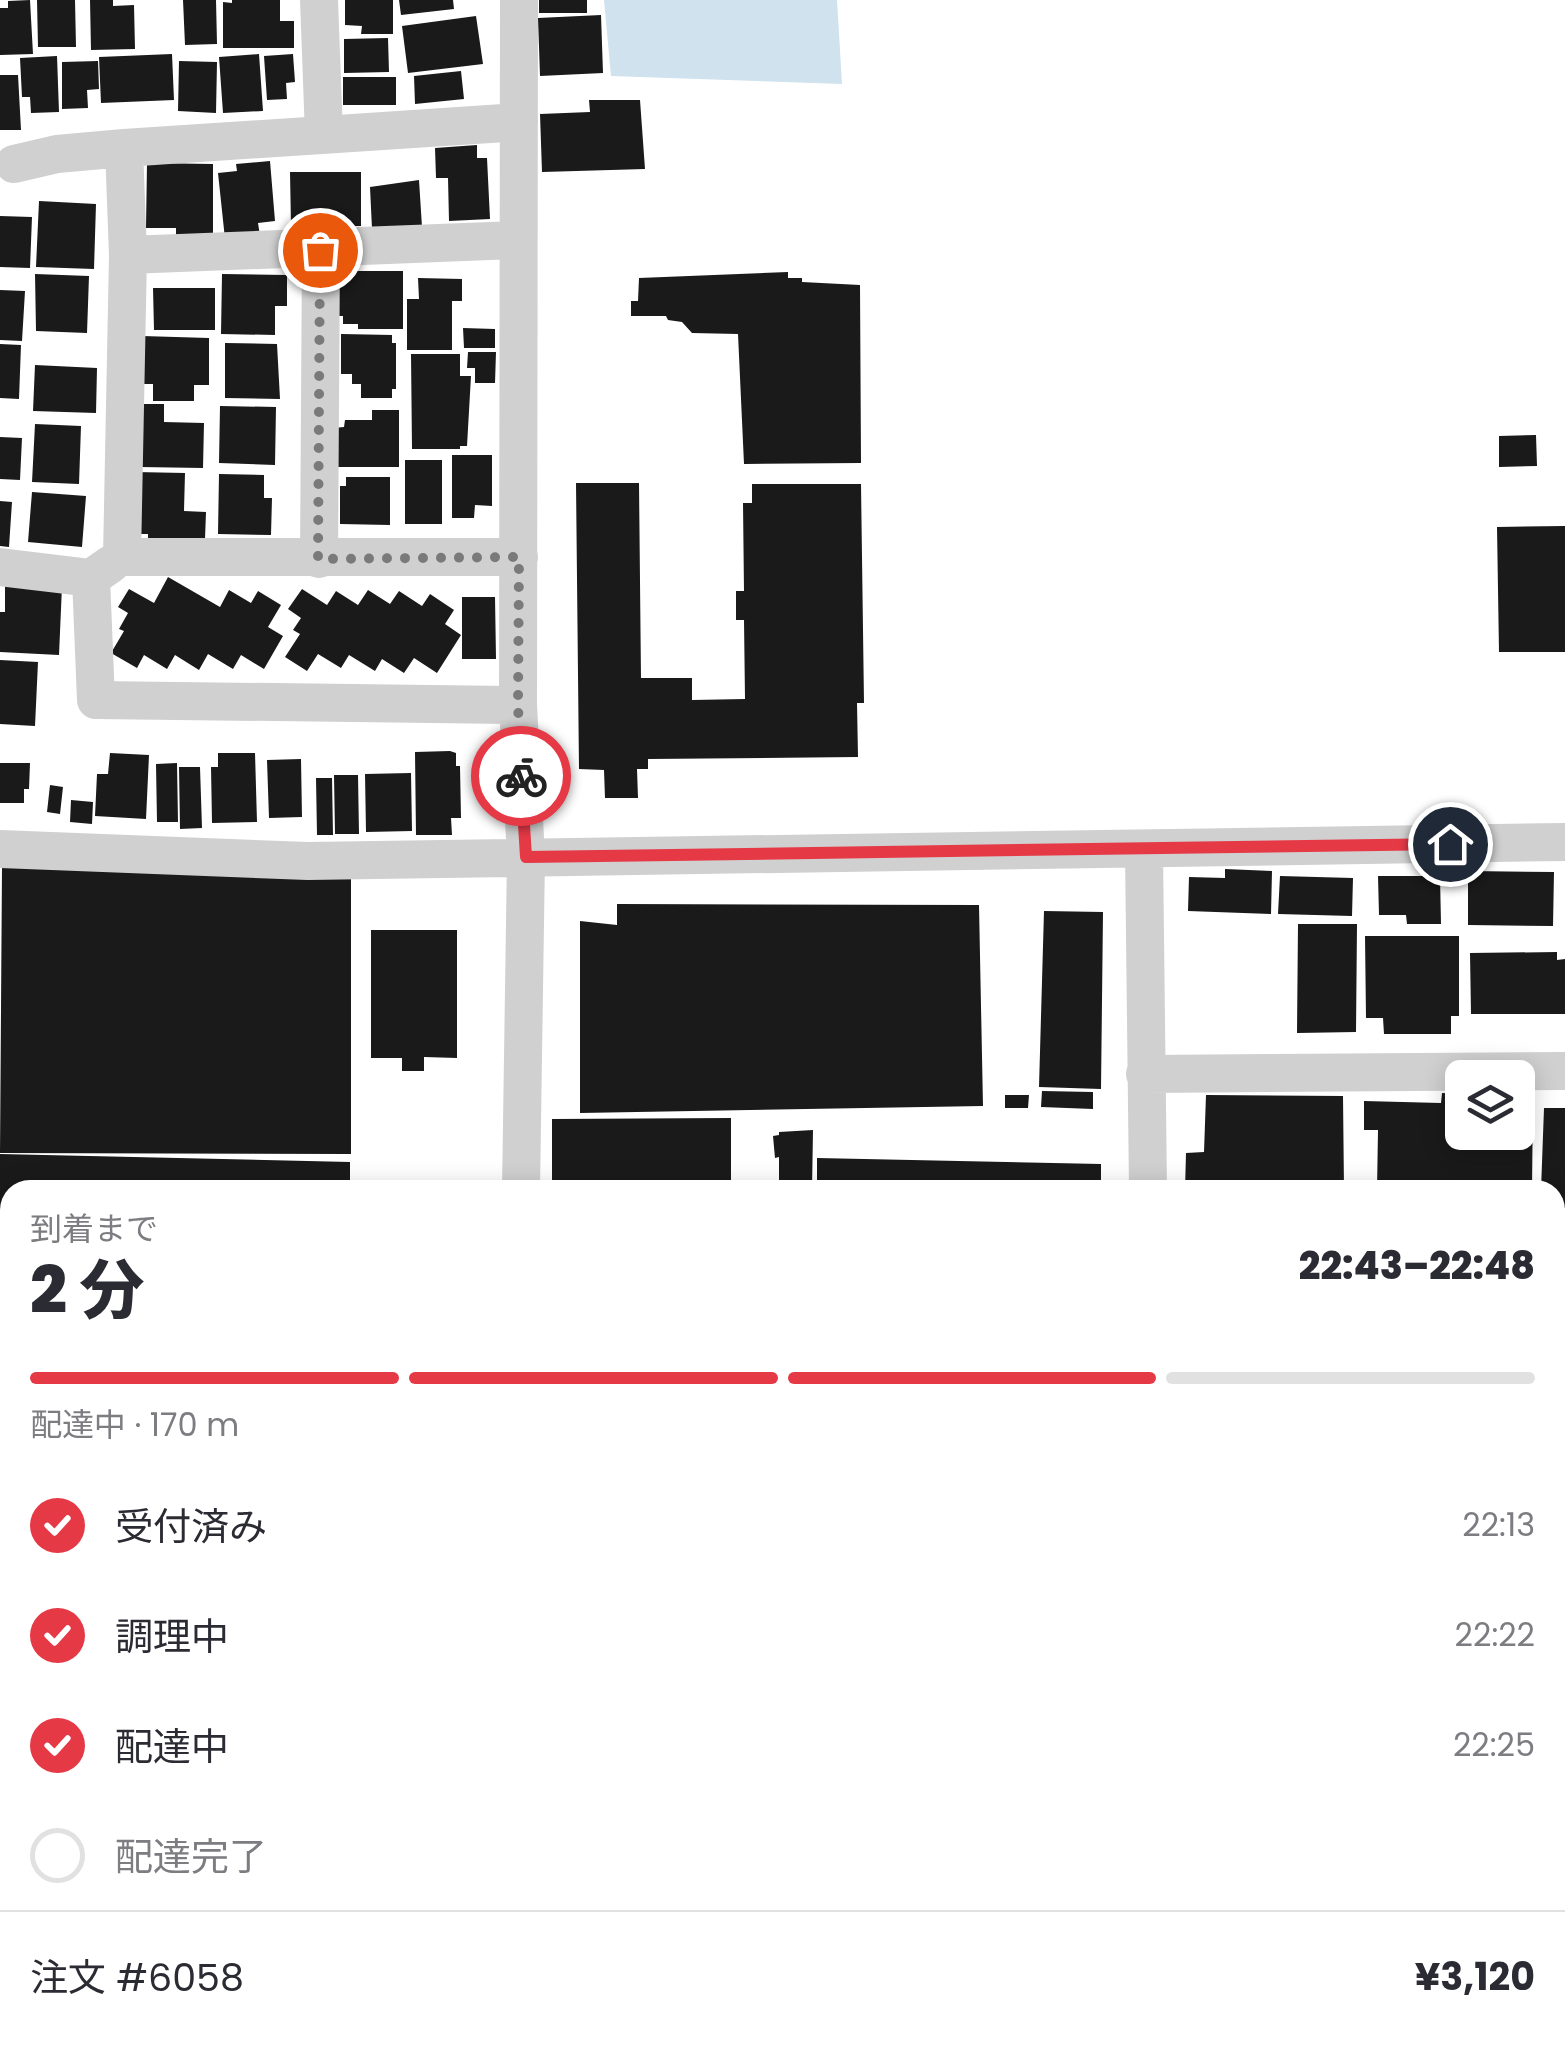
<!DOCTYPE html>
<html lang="ja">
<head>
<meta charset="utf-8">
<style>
  body { margin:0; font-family:Poppins,"Noto Sans JP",sans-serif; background:#f7f7f7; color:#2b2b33; height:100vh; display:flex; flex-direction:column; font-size:38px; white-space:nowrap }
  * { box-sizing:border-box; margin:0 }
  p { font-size:32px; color:#7c7c81 }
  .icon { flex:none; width:55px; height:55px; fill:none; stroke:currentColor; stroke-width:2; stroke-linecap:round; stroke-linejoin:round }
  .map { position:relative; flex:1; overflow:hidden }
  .details { position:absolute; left:0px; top:1180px; width:1565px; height:880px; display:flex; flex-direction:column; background:#fff; border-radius:30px 30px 0 0; box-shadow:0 5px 25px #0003 }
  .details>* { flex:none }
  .buttons { position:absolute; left:1445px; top:1060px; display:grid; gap:20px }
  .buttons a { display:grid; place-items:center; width:90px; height:90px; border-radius:15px; background:#fff; box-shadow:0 5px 25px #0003; font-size:50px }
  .pin { position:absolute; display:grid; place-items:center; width:85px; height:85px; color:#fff; margin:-42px; border:5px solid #fff; border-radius:50%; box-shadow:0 2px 10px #0007 }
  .courier { position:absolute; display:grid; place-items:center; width:100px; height:100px; margin:-50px; border:8px solid #e63946; border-radius:50%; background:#fff; color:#222; box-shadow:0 2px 12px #0007 }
  .overview em { font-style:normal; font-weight:800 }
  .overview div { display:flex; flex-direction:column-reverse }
  .overview { display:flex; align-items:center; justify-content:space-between; height:170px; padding:0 30px }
  h1 { font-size:65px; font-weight:800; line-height:75px }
  .bar { display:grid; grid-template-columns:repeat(4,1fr); gap:15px 10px; align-content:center; height:120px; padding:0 30px }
  .bar i { height:12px; border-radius:8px; background:#e1e1e2 }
  .bar .current { background:#e63946 }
  .bar p { grid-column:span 4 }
  .line { display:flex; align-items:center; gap:25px; padding:0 30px; border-top:2px solid #e1e1e2 }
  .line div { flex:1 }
  ol { padding:0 30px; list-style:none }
  li { display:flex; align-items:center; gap:30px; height:110px }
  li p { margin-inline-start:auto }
  li .icon { padding:10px; border-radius:50%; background:#e63946; color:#fff; stroke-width:4 }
  li:last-child { color:#7c7c81 }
  li i { width:55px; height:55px; border:5px solid #e1e1e2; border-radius:50% }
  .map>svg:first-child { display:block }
</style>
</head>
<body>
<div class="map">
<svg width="1565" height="2060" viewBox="0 0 1565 2060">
  <rect width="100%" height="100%" fill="#fff"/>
  <path fill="#cfe2ee" d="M604 0H837L842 84 611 76Z"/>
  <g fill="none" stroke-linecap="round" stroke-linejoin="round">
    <path stroke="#cfe2ee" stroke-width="70" d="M0 1792 10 1798
      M426 2050 447 2060"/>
  </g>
  <path fill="#1a1a1a" d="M30 0 33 54 0 55V8H8V1Z
    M37 0H75L76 47H38Z
    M90 0H113V6L134 5 135 49 91 50Z
    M183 0H216L217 44 185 45Z
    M232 0H280V21H294V48H223V2L232 3Z
    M345 0H393V34H361L362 26 345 25Z
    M399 0H453L454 9 401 15Z
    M539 0H587V13H539Z
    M601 15 603 73 540 76 538 18Z
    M476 16 483 64 408 73 402 26Z
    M388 38 389 72 344 73V39Z
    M172 54 174 100 101 103 99 57Z
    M259 54 263 111 223 113 219 57Z
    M293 54 295 82 286 83 287 99 267 100 264 56Z
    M57 56 59 112 31 113 30 97H22L20 58Z
    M98 61 99 89 87 90 88 108 62 109V62Z
    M179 61 217 62 216 113 178 111Z
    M461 71 464 99 415 104 414 76Z
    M0 75H18L21 130H0Z
    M343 77H396V105H343Z
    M589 100H640L645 169 542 172 540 114 590 112Z
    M477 145V158H487L490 219 449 221 448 178H436L435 148Z
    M270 161 275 221 258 223 260 236 225 239 218 173 237 171 236 164Z
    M147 163 213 164V237H176V228H146Z
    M290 172H361V226H291Z
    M419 180 422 227 372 229 370 187Z
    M39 201 96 204 94 269 36 267Z
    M0 216 32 217 30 268 0 267Z
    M336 271H403V329H358V324H343V316H337Z
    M788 272V278H802V282L860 285 861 463 744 464 738 334 692 333 682 322 668 320 666 316H631V301H638L639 278Z
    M35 274 89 276 87 333 36 331Z
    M222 274 287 275V306H275V335L221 334Z
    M418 278 462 279V301H452V350H407V299H419Z
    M153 288H215V330H154Z
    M0 290 25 291 22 341 0 340Z
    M463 328 495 329V348H464Z
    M341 334 392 335V343H396V389H392V398H361V384H352V374H341Z
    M142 336 209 338V385H194V401H153V384H142Z
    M225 343 277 344 280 399 225 398Z
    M0 344 21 345 19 399 0 398Z
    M468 352H496L495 383H475V368H467Z
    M411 354H460V376H471L467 446H460V449H412Z
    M35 365 97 368 96 413 33 411Z
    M135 404H164V422L204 423 203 468 140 467Z
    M220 406 276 407 275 465 219 463Z
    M372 410H399V467H333V428L344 427 345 420H372Z
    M35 424 81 426 79 484 32 482Z
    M1536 435 1537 466 1499 467V436Z
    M0 437 22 438 20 480 0 479Z
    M452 455H492V506L475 505 474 518H452Z
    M405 460H442V524H405Z
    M135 472 185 473 184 511 206 512 205 539 148 538V534H141Z
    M219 474 264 475V498H272L271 535 218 534Z
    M346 477H390V525L340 524V486H346Z
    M576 483H639L641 678H692V700L745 699 744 620H736V591H744L743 503H752V484H861L864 703H857L858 757 648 759V769H637L638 798H605L604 770 579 769Z
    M32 492 86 496 82 547 28 542Z
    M0 501 12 502 9 547 0 546Z
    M1565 526V652H1499L1497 527Z
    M168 577 220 607 229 590 251 603 258 591 281 605 268 627 283 636 264 669 241 655 233 669 208 654 199 670 175 655 167 669 144 655 137 668 111 653 124 631 119 629 128 613 118 607 129 589 154 603Z
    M5 583 62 586 59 655 0 652V612H5Z
    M302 589 327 605 336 591 358 605 368 590 390 604 399 591 422 606 430 594 454 610 445 624 461 635 437 673 414 658 404 673 382 659 375 671 349 655 341 668 318 654 307 671 285 657 300 634 293 630 301 618 288 609Z
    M462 597H495L496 659H462Z
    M0 660 38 662 35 726 0 724Z
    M450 751 456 753V766H460L461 818H451L452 835H416L415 752Z
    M110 753 149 755 146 819 95 816 97 774H108Z
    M218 753H255L257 822 212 823 211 767H218Z
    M301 759 302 817 269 818 267 760Z
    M0 763H30L29 789H24V803H0Z
    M177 763 178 822H157L156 764Z
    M179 767H200L202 828 180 829Z
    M411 773 412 831 366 832 365 774Z
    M334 775H358L359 834H335Z
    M316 778H332L333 835H317Z
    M50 785 63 787 60 814 47 812Z
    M71 800 93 802 92 824 70 822Z
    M2 866 351 875V1154L0 1153Z
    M1225 869 1272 871 1271 914 1188 911 1189 877 1225 878Z
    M1468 871 1554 872 1553 926 1468 925Z
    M1280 876 1353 878 1352 916 1278 914Z
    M1378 876H1440L1441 924H1407L1406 915H1379Z
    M617 904 979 905 983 1106 580 1113V921L617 925Z
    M1044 911 1103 912 1101 1089 1039 1087Z
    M1298 924H1357L1356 1032 1297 1033Z
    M371 930H457V1058L424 1057V1071H402V1058H371Z
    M1365 936H1459V1016H1451V1034H1384L1383 1018H1366Z
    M1557 952V960L1565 959V1014H1471L1470 953Z
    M1042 1091 1093 1092V1109L1041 1107Z
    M1442 1093 1462 1094V1132H1518V1094H1533L1532 1190H1377L1378 1130H1364V1101L1441 1103Z
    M1005 1095H1029L1028 1108H1005Z
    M1206 1095 1343 1096 1344 1190H1185L1186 1153 1204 1152Z
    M1544 1108H1565V1208H1555V1190H1541Z
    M731 1118V1188L552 1189V1119Z
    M813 1130 812 1190H779V1157L775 1158 773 1136 779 1135V1132Z
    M0 1154 350 1162V1190H10V1430H0Z
    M817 1158 1101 1164V1190H817Z
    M1555 1224H1565V1427H1555Z
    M1555 1658H1565V1777H1555Z
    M1555 1833H1564L1565 1870 1555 1871Z"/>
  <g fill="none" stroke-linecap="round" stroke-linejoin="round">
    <path stroke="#d0d0d0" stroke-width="38" d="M319 0 324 135
      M519 0 518 705 526 857 521 1190
      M14 164 57 154 124 148
      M128 255 516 240
      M519 557H122L128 255 124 148 519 122
      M319 559 321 250
      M0 567 91 578 111 564
      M91 578 96 700 518 705
      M0 849 308 861 1565 842
      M1144 851 1148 1190
      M1145 1074 1565 1071
      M0 1489 10 1498
      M537 2050V2060
      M891 2050 903 2060"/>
  </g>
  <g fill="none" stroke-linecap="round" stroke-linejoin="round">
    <path stroke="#7a7a7a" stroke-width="10" stroke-dasharray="0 18" d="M320 250 318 559 519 557 518 705 521 776"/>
    <path stroke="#e63946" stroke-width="12" d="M521 776 526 857 1450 844"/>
  </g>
</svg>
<div class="buttons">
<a><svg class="icon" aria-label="layers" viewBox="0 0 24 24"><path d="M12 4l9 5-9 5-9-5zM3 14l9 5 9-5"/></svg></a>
</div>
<div class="pin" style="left:320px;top:250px;background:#ea580c"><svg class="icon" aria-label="bag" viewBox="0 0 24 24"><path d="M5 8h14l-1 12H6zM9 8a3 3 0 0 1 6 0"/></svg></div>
<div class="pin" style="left:1450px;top:844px;background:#1f2937"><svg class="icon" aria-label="home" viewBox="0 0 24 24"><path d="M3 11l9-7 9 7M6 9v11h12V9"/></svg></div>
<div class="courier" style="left:521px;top:776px"><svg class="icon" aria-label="bike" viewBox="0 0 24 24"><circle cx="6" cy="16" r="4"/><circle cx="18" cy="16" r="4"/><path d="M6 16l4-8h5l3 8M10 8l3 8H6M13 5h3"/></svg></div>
<section class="details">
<div class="overview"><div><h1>2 分</h1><p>到着まで</p></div><em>22:43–22:48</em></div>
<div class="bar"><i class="current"></i><i class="current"></i><i class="current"></i><i></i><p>配達中 · 170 m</p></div>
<ol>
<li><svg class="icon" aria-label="check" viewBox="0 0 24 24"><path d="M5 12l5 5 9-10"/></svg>受付済み<p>22:13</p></li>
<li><svg class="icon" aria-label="check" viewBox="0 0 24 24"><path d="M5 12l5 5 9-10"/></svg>調理中<p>22:22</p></li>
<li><svg class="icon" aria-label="check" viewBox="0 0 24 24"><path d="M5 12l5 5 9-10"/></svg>配達中<p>22:25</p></li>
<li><i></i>配達完了</li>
</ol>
<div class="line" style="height:130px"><div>注文 #6058</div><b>¥3,120</b></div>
</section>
</div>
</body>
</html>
